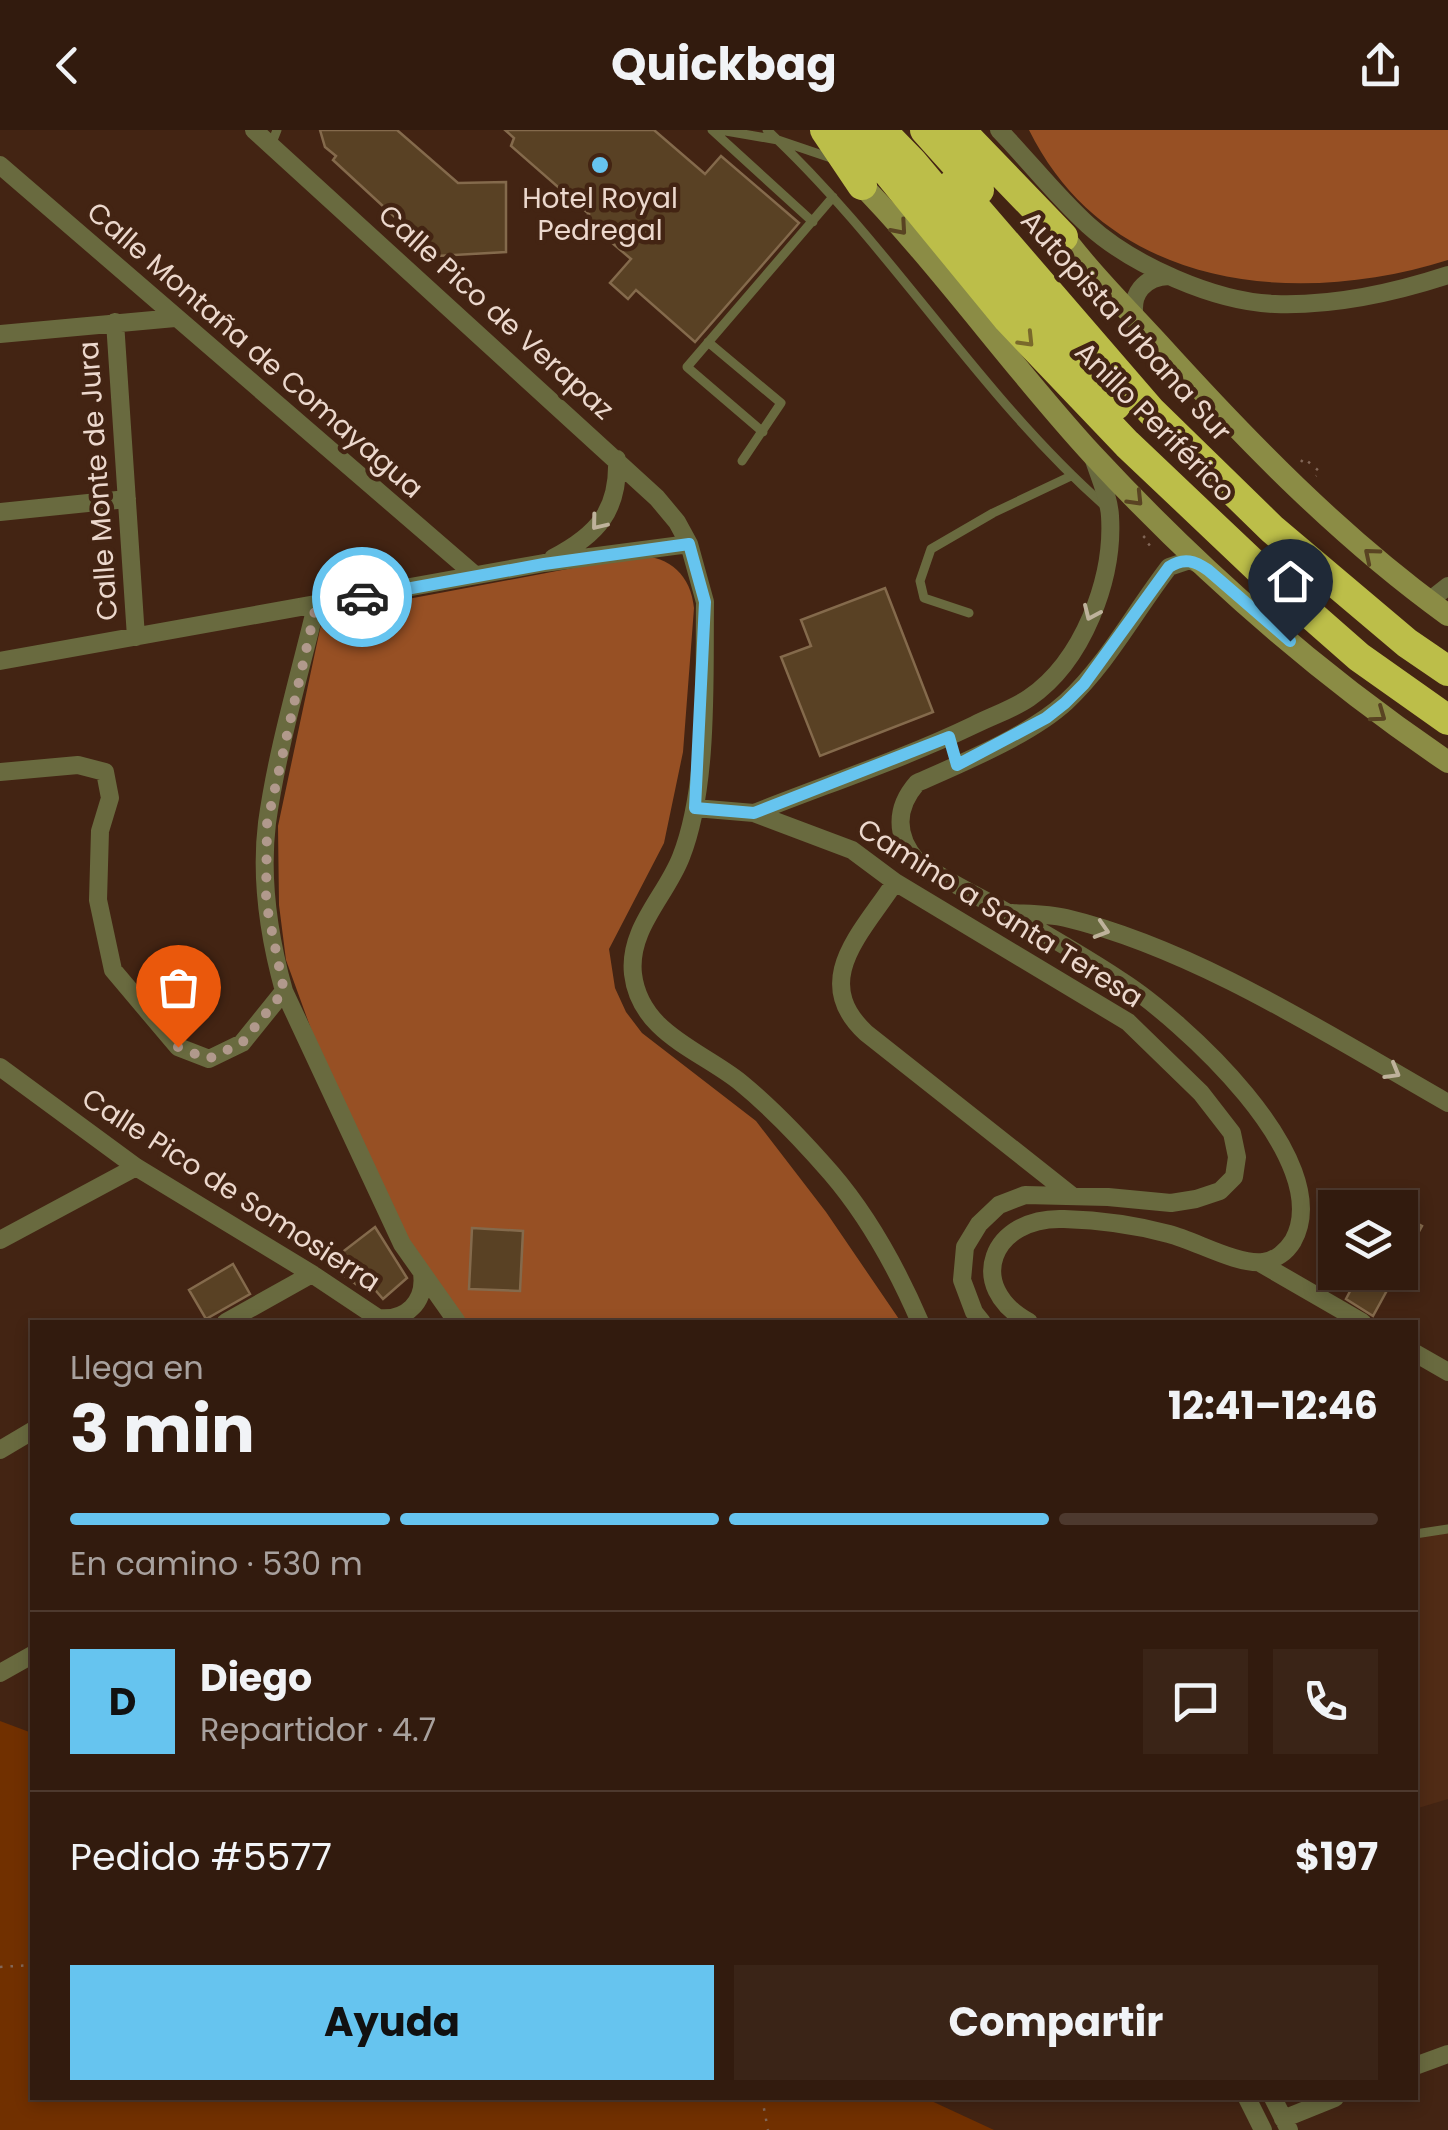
<!DOCTYPE html>
<html lang="es">
<head>
<meta charset="utf-8">
<style>
  body { margin:0; font-family:Poppins,sans-serif; background:#3a2417; color:#f1f3f6; height:100vh; display:flex; flex-direction:column; font-size:38px; white-space:nowrap }
  * { box-sizing:border-box; margin:0 }
  p { font-size:32px; color:#a8a19e }
  .icon { flex:none; width:55px; height:55px; fill:none; stroke:currentColor; stroke-width:2; stroke-linecap:round; stroke-linejoin:round }
  .map { position:relative; flex:1; overflow:hidden }
  .details { position:absolute; left:30px; top:1190px; width:1388px; height:780px; display:flex; flex-direction:column; background:#321b0e; border-radius:0px; box-shadow:0 5px 15px #0003,0 0 0 2px #4d392e }
  .details>* { flex:none }
  .controls { position:absolute; left:1318px; top:1060px; display:grid; gap:20px }
  .controls a { display:grid; place-items:center; width:100px; height:100px; border-radius:0px; background:#321b0e; box-shadow:0 5px 15px #0003,0 0 0 2px #4d392e; font-size:50px }
  .pin { position:absolute; display:grid; place-items:center; width:85px; height:85px; color:#fff; margin:-102px -42px; border-radius:50% 50% 50% 0; rotate:-45deg; box-shadow:0 0 10px #0007 }
  .pin .icon { rotate:45deg }
  .courier { position:absolute; display:grid; place-items:center; width:100px; height:100px; margin:-50px; border:8px solid #66c4ef; border-radius:50%; background:#fff; color:#222; box-shadow:0 2px 12px #0007 }
  .headline em { font-style:normal; font-weight:700 }
  .headline div { display:flex; flex-direction:column-reverse }
  .headline { display:flex; align-items:center; justify-content:space-between; height:170px; padding:0 40px }
  h1 { font-size:65px; font-weight:700; line-height:75px }
  .bar { display:grid; grid-template-columns:repeat(4,1fr); gap:15px 10px; align-content:center; height:120px; padding:0 40px }
  .bar i { height:12px; border-radius:8px; background:#4d392e }
  .bar .current { background:#66c4ef }
  .bar p { grid-column:span 4 }
  .line { display:flex; align-items:center; gap:25px; padding:0 40px; border-top:2px solid #4d392e }
  .line div { flex:1 }
  .round { display:grid; place-items:center; flex:none; width:105px; height:105px; border-radius:0px; background:#3a2417 }
  .cta { display:flex; gap:20px; margin-top:auto; padding:20px 40px }
  .cta a { flex:1; height:115px; border-radius:0px; background:#66c4ef; color:#111; font-size:40px; font-weight:700; line-height:115px; text-align:center }
  .cta a+a { background:#3a2417; color:#f1f3f6 }
  header { display:flex; justify-content:space-between; align-items:center; height:130px; padding:0 40px; background:#321b0e; font-size:45px; font-weight:700 }
  .map>svg:first-child { display:block }
</style>
</head>
<body>
<header><svg class="icon" aria-label="back" viewBox="0 0 24 24"><path d="M15 5l-7 7 7 7"/></svg>Quickbag<svg class="icon" aria-label="share" viewBox="0 0 24 24"><path d="M12 15V3M7 8l5-5 5 5M5 13v7h14v-7"/></svg></header>
<div class="map">
<svg width="1448" height="2000" viewBox="0 0 1448 2000">
  <rect width="100%" height="100%" fill="#432413"/>
  <path fill="#502b15" d="M1448 1396V1669L1415 1679V1400Z"/>
  <path fill="#713000" d="M0 1591 32 1603V1968H925L994 2000H0Z"/>
  <path fill="#975024" d="M1029 0H1448V130C1295 178 1108 160 1029 0Z
    M636 426C669 425 691 445 694 478L683 622 664 713 609 819 615 858 626 882 642 903 756 991 826 1082 901 1192H465L407 1110 319 921 286 830 279 775 278 696 323 485Z"/>
  <path fill="#594124" stroke="#846a4c" stroke-width="2.5" d="M320 0H397L458 53 506 52V122L437 126 333 30 336 26 325 17Z
    M505 0H654L705 44 721 26 799 93 695 212 636 160 628 169 610 153 631 129 584 89 589 84 511 16 514 8Z
    M885 458 933 582 820 626 781 527 811 516 801 490Z
    M1400 1084 1422 1096 1400 1136Z
    M375 1097 407 1148 383 1169 370 1154 363 1159 327 1134Z
    M472 1098 523 1101 520 1161 469 1159Z
    M233 1134 250 1164 206 1189 189 1160Z
    M1360 1142H1397L1373 1186 1346 1169Z"/>
  <g fill="none" stroke-linecap="round" stroke-linejoin="round">
    <path stroke="#826758" stroke-width="2.5" stroke-dasharray="2.5 8" stroke-linecap="butt" d="M1301 332 1304 328 1320 342 1316 346
      M1145 406 1143 408 1155 421
      M0 1837 32 1835
      M762 1968 768 2000"/>
    <path stroke="#696a3f" stroke-width="9" d="M712 0 813 92
      M720 0 778 10 834 29
      M767 0C891 115 978 264 1105 376
      M271 15 277 0
      M708 212 781 273 742 331
      M763 302 687 237 833 67
      M969 483 924 468 920 451 931 419 993 383 1071 346
      M1415 1404 1448 1399"/>
    <path stroke="#696a3f" stroke-width="18" d="M254 0 657 368 677 392 689 414 705 472C704 549 709 656 681 727 666 766 628 799 633 844 640 903 700 920 740 952 773 979 804 1012 831 1043 868 1086 898 1141 920 1192
      M999 0C1029 31 1056 66 1088 95 1132 135 1215 172 1275 174 1333 176 1393 163 1448 145
      M0 35 475 445
      M1135 188C1130 164 1144 147 1169 146
      M115 192 136 507
      M0 204 175 188
      M0 382 127 369
      M553 428C597 405 619 381 617 329
      M1429 471 1448 456
      M316 476C299 547 277 620 267 693 260 750 269 807 284 861L402 1114 457 1192
      M0 531 544 433 689 414
      M0 642 78 635 105 642 110 668 100 701 98 770 113 840 178 917 209 929 242 913 284 861
      M695 678 754 683 852 720 895 752 1128 892 1201 963 1232 1003 1237 1027 1234 1047 1220 1061 1196 1069 1171 1073 1108 1067 1025 1065 999 1075 979 1094 965 1117 962 1150 974 1182 982 1192
      M754 683C827 654 903 629 974 595 992 586 1013 579 1029 568 1083 531 1114 449 1110 386 1109 367 1099 346 1093 327
      M895 752C863 802 809 850 866 903L1071 1065
      M1012 783C1030 784 1049 784 1066 788 1196 819 1332 907 1448 973
      M0 937 136 1037 312 1144 384 1192
      M0 1110 136 1037
      M1260 1133 1362 1192
      M378 1188C406 1191 426 1172 422 1143
      M226 1192 312 1144
      M1029 1192C964 1157 991 1086 1064 1089 1098 1090 1136 1095 1169 1104 1196 1111 1237 1135 1263 1132 1275 1131 1287 1121 1293 1111 1338 1030 1180 888 1120 850 1082 825 1042 802 1003 780 974 764 944 750 917 731 895 706 895 678 917 653 962 633 1030 605 1066 572 1107 534 1135 481 1169 437L1190 430 1204 437
      M1415 1223 1448 1242
      M0 1320 32 1301
      M0 1543 32 1525
      M1415 1936 1448 1924
      M1247 1968 1263 2000
      M1273 1968 1289 2000
      M1283 1989 1335 1968"/>
    <path stroke="#8b8c45" stroke-width="22" d="M850 43C938 131 1009 234 1093 325 1199 439 1319 545 1448 632
      M1054 94C1085 137 1123 175 1159 214 1248 312 1340 407 1448 485"/>
    <path stroke="#bcbe49" stroke-width="30" d="M825 0 862 55
      M853 0 1008 189 1127 314 1261 441 1359 527 1448 590
      M881 0 912 32 1116 275
      M925 0 979 60
      M960 0 1063 107
      M954 53 1151 281 1272 399 1407 513 1448 541"/>
  </g>
  <defs><path id="oneway-chevron" d="M-2-3.5L2.5 0L-2 3.5" fill="none" stroke-width="1.6" stroke-linecap="round" stroke-linejoin="round" transform="scale(2.5)"/></defs>
  <g stroke="#594322">
    <use href="#oneway-chevron" transform="translate(900 98) rotate(49)"/>
    <use href="#oneway-chevron" transform="translate(1136 369) rotate(46)"/>
    <use href="#oneway-chevron" transform="translate(1371 425) rotate(-140)"/>
    <use href="#oneway-chevron" transform="translate(1379 585) rotate(36)"/>
  </g>
  <use stroke="#79692b" href="#oneway-chevron" transform="translate(1027 210) rotate(46)"/>
  <g stroke="#beb29b">
    <use href="#oneway-chevron" transform="translate(598 393) rotate(129)"/>
    <use href="#oneway-chevron" transform="translate(1091 483) rotate(114)"/>
    <use href="#oneway-chevron" transform="translate(1102 800) rotate(17)"/>
    <use href="#oneway-chevron" transform="translate(1393 942) rotate(30)"/>
  </g>
  <g fill="none" stroke-linecap="round" stroke-linejoin="round">
    <path stroke="#b1998c" stroke-width="10" stroke-dasharray="0 18" d="M178 917 208 929 242 913 284 861 266 772 267 694 316 476 362 467"/>
    <path stroke="#66c4ef" stroke-width="12" d="M362 467 544 434 689 414 705 472 695 678 754 683 949 607 957 635 1046 588 1065 573 1084 554 1169 437C1184 427 1195 431 1208 440L1290 511"/>
  </g>
  <circle fill="#66c4ef" stroke="#432413" stroke-width="4" cx="600" cy="35" r="10"/>
  <g text-anchor="middle" dominant-baseline="central" stroke-width="9" stroke-linejoin="round" paint-order="stroke">
    <g font-size="28" fill="#ecd8cd" stroke="#432413">
      <text x="600" y="68">Hotel Royal<tspan x="600" dy="32">Pedregal</tspan></text>
    </g>
    <g font-size="28" fill="#ecd8cd" stroke="#432413">
      <text transform="translate(496 182) rotate(42)">Calle Pico de Verapaz</text>
      <text transform="translate(1126 196) rotate(48)">Autopista Urbana Sur</text>
      <text transform="translate(255 220) rotate(41)">Calle Montaña de Comayagua</text>
      <text transform="translate(1155 292) rotate(45)">Anillo Periférico</text>
      <text transform="translate(98 351) rotate(-94)">Calle Monte de Jura</text>
      <text transform="translate(1000 783) rotate(32)">Camino a Santa Teresa</text>
      <text transform="translate(231 1060) rotate(33)">Calle Pico de Somosierra</text>
    </g>
  </g>
</svg>
<div class="controls">
<a><svg class="icon" aria-label="layers" viewBox="0 0 24 24"><path d="M12 4l9 5-9 5-9-5zM3 14l9 5 9-5"/></svg></a>
</div>
<div class="pin" style="left:178px;top:917px;background:#ea580c"><svg class="icon" aria-label="bag" viewBox="0 0 24 24"><path d="M5 8h14l-1 12H6zM9 8a3 3 0 0 1 6 0"/></svg></div>
<div class="pin" style="left:1290px;top:511px;background:#1f2937"><svg class="icon" aria-label="home" viewBox="0 0 24 24"><path d="M3 11l9-7 9 7M6 9v11h12V9"/></svg></div>
<div class="courier" style="left:362px;top:467px"><svg class="icon" aria-label="car" viewBox="0 0 24 24"><path d="M5 17H2v-5l4-1 3-4h7l3 4 3 1v5h-3M9 17h6M6 11h13"/><circle cx="7" cy="17" r="2"/><circle cx="17" cy="17" r="2"/></svg></div>
<section class="details">
<div class="headline"><div><h1>3 min</h1><p>Llega en</p></div><em>12:41–12:46</em></div>
<div class="bar"><i class="current"></i><i class="current"></i><i class="current"></i><i></i><p>En camino · 530 m</p></div>
<div class="line" style="height:180px"><b class="round" style="background:#66c4ef;color:#111">D</b><div><b>Diego</b><p>Repartidor · 4.7</p></div><a class="round"><svg class="icon" aria-label="chat" viewBox="0 0 24 24"><path d="M4 5h16v11H9l-5 4z"/></svg></a><a class="round"><svg class="icon" aria-label="phone" viewBox="0 0 24 24"><path d="M5 4h4l2 5-3 2q2 4 5 5l2-3 5 2v4C11 20 4 13 5 4z"/></svg></a></div>
<div class="line" style="height:130px"><div>Pedido #5577</div><b>$197</b></div>
<div class="cta"><a>Ayuda</a><a>Compartir</a></div>
</section>
</div>
</body>
</html>
